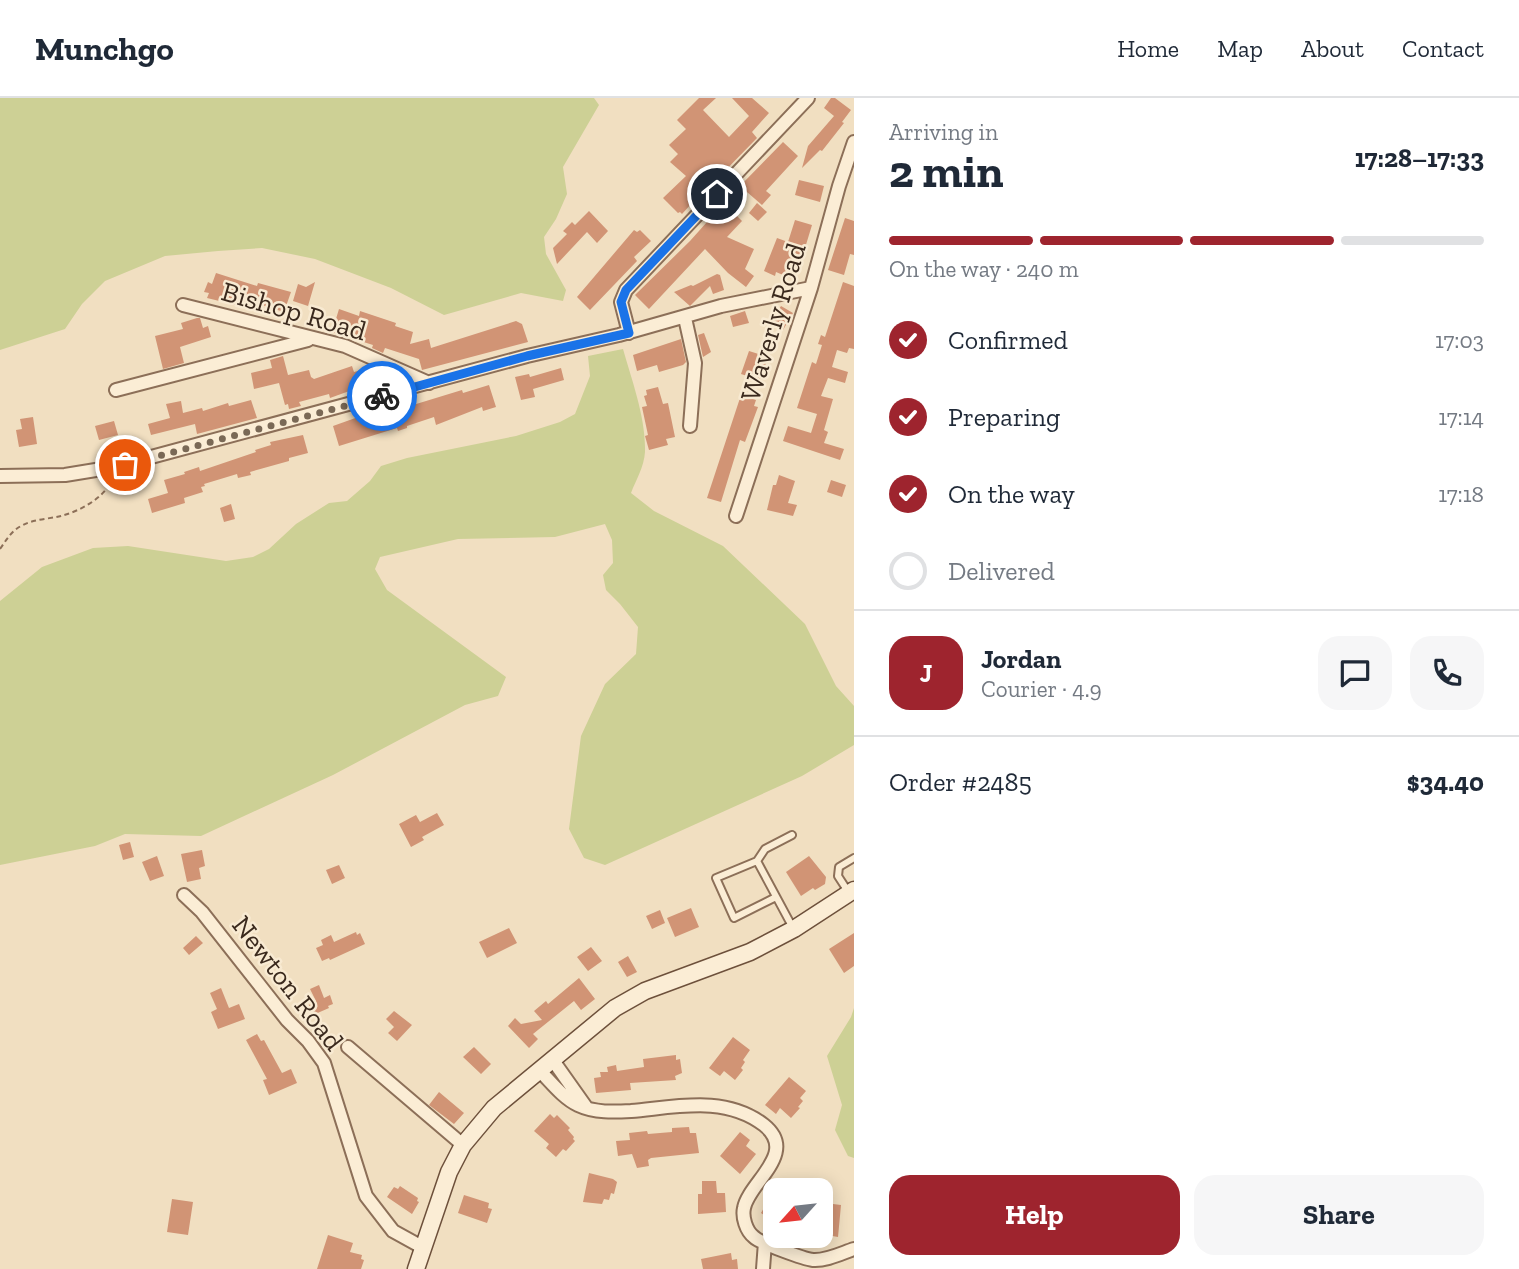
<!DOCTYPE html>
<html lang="en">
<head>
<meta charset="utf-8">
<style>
  body { margin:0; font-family:"Zilla Slab",serif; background:#f6f6f7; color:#1f2937; height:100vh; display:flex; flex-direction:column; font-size:26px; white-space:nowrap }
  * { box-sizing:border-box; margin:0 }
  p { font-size:23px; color:#747a83 }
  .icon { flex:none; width:38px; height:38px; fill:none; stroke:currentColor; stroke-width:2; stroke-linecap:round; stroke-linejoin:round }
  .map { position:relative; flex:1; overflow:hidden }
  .sheet { display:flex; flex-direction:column; background:#fff; width:665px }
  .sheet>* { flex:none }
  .needle { width:46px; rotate:243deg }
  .buttons { position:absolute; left:763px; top:1080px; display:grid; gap:14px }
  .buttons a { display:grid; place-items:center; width:70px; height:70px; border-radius:14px; background:#fff; box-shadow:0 4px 18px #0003; font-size:35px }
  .pin { position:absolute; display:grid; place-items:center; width:60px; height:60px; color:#fff; margin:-30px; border:4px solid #fff; border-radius:50%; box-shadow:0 2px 7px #0007 }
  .courier { position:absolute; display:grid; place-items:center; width:70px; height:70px; margin:-35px; border:5px solid #1a73e8; border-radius:50%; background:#fff; color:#222; box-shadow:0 2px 9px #0007 }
  .headline em { font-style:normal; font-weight:700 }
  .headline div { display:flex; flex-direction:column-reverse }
  .headline { display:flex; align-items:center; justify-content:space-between; height:119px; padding:0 35px }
  h1 { font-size:46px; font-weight:700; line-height:52px }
  .bar { display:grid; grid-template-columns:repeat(4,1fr); gap:10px 7px; align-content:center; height:84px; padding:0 35px }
  .bar i { height:9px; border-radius:5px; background:#e0e1e3 }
  .bar .on { background:#9e242e }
  .bar p { grid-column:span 4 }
  .line { display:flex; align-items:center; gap:18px; padding:0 35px; border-top:2px solid #e0e1e3 }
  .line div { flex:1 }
  .round { display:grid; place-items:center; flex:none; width:74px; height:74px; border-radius:21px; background:#f6f6f7 }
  ol { padding:0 35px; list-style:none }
  li { display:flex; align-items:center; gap:21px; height:77px }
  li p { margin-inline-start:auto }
  li .icon { padding:7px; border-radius:50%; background:#9e242e; color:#fff; stroke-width:4 }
  li:last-child { color:#747a83 }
  li i { width:38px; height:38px; border:4px solid #e0e1e3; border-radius:50% }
  .button { display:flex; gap:14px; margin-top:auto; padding:14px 35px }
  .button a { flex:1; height:80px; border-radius:21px; background:#9e242e; color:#fff; font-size:28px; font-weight:700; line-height:80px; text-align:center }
  .button a+a { background:#f6f6f7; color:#1f2937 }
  header { display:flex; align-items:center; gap:42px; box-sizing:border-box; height:98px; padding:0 35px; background:#fff; border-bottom:2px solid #e0e1e3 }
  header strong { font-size:33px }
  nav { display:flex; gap:38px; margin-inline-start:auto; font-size:24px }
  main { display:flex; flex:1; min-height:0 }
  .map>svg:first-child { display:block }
</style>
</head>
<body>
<header>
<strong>Munchgo</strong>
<nav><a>Home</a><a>Map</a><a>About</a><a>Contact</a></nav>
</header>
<main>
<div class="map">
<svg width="854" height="1171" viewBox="0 0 854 1171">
  <rect width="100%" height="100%" fill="#f1dfc1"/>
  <path fill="#cdd095" d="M0 0H594L599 7 563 69 567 96 556 121 544 139 546 156 566 192 563 203 521 195 444 217 391 190 315 161 262 150 218 153 165 158 105 183 82 206 65 231 0 252Z
    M623 251C632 283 646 320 645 354 644 369 636 382 631 395L654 413 723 448 805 526 836 588 854 608V647L802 678 605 767 584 760 569 731 581 638 605 586 636 556 638 529 620 506 606 492 603 477 613 465 612 442 605 426 555 439 458 441 380 459 375 471 387 492 506 579 498 598 465 607 333 677 201 738 125 736 95 748 0 767V503L42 469 93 450 128 448 226 463 253 459 269 451 296 426 329 405 347 403 370 383 381 368 407 360 516 338 560 324 575 316 590 278 588 258Z
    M854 910V1060L848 1058 835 1032 842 1007 827 958 851 919Z"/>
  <path fill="#d19475" d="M699 0H716L703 12 729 39 749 18 732 0H752L769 15 752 34 757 40 716 82 715 80 682 116 680 114 678 115 663 100 686 78 670 64 678 56 669 47 686 31 677 22Z
    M831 0H835L851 12 842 24 844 25 822 53 820 52 802 70 808 48 834 18 824 10Z
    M783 44 798 58 766 93 771 97 762 107 740 88Z
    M799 82 824 88 820 104 795 97Z
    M724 105 742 123 727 139 754 151 745 171 754 178 746 189 728 175 705 151 649 211 635 197 690 143Z
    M757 105 767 114 758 123 749 115Z
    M589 113 608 133 597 145 587 134 557 166 553 150 567 136 563 133 572 124 575 127Z
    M845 120 854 123V157L850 156 844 177 828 172Z
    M795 122 812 127 805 150H807L795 182 776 174 775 178 764 173 777 140 788 144Z
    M634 132 637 134 640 132 651 143 634 159 637 163 590 212 577 199Z
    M216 175 257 188 258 185 291 194 284 214 262 207 260 211 240 205V208L207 200 209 195 204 194 208 184 212 186Z
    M717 176 720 177 724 192 713 196 710 188 690 208 674 194 691 187 693 188Z
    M315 184 308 208 293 203 298 186 306 189Z
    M843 184 854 188V251L849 250 847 255 837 252 832 269 848 274 845 285 828 280 821 298 833 301 824 332 828 334 824 345 844 351 840 362 783 343 788 328 811 335 817 316 797 310 812 264 816 266 822 247 818 246 821 237 825 239Z
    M781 208 793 215 783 232 771 224Z
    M339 211 359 218 360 213 396 225 395 228 413 234 410 246 429 241 431 250 516 223 522 226 528 244 422 272 419 261 385 250 383 255 372 250 373 247 332 234Z
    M745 213 749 225 733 229 730 218Z
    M197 220H200L203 230 208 228 211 239 180 249 184 265 163 271 155 238 183 231 181 225Z
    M704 235 711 254 703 259 698 237Z
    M681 241 686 264 683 267 659 274 657 267 637 273 633 257Z
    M749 253 768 259 760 282 741 276Z
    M283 258 288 277 309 272 311 279 314 281 352 268 354 274 372 269 381 273 383 281 379 282 381 288 368 291 366 287 330 300 329 296 299 304 301 308 289 311 288 306 285 307 279 285 254 291 251 275 272 270 270 262Z
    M561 270 564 282 533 291 535 299 521 302 515 279 529 276 530 279Z
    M489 287 496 309 483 313 482 309 436 327 434 319 407 328V330L398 333 397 330 339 348 333 328 375 313 377 318 462 292 463 295Z
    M658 289 663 306 668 305 675 339 666 341 668 347 649 352 645 338 648 337 642 309 647 308 644 298 647 297 646 292Z
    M741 297 756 302 754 308 758 309 745 344 740 342 721 404 707 400Z
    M251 302 257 320 197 336 195 326 151 337 148 326 170 320 166 306 181 303 183 315 202 310 203 313 228 305 229 308Z
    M33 319 37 346 19 349 16 332 22 331 20 321Z
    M114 323 118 337 99 342 95 328Z
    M303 337 308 355 289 360V363L250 374 251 377 238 380 237 376 204 386 205 388 201 389 203 394 184 400 185 405 152 415 148 401 168 395 164 382 185 376 184 374 199 369 200 373 256 354 255 352 271 347 270 344Z
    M779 377 795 383 788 405 797 407 793 418 767 412 773 387H776Z
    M831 382 846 387 842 399 827 394Z
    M231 406 235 421 224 424 220 410Z
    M437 715 444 727 422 739 424 742 411 749 399 726 416 717 420 724Z
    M130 744 134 759 123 762 119 747Z
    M202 752 205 768 199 770 201 781 187 784 181 756Z
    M157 758 164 778 150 783 142 764Z
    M809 758 826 779 825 786 815 792 813 790 801 798 786 774Z
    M339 767 345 780 332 786 326 772Z
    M691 810 699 829 675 839 667 820Z
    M660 812 665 825 652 831 646 818Z
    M509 830 517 845 487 860 479 844Z
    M356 834 357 837 360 835 365 846 330 862 329 860 322 863 316 850 323 847 321 842 331 837 334 844Z
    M854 835V868L844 875 829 851Z
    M196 838 203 845 189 857 183 850Z
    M591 849 602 863 588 873 577 859Z
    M628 858 637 874 627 879 618 864Z
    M579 880 595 901 581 912 574 903 533 936 538 941 529 950 508 928 515 920 521 926 542 922 534 913 546 903 548 906Z
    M319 887 324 900 330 897 333 906 328 908 329 910 313 917 309 907 316 903 310 891Z
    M221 890 229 910 239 906 245 921 218 931 211 914 217 911 210 895Z
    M394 913 412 927 397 943 388 935 394 929 386 921Z
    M257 936 261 943 264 942 282 975 291 971 297 985 269 997 263 982 267 981 246 942Z
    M733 939 750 952 743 962 745 964 741 970 743 972 735 982 724 973 720 978 709 970Z
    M474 949 491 966 481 976 463 959Z
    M676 957V962L680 961 682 975 675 978 676 982 630 985 631 992 596 995 594 980 601 979 600 974H608L607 969 616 967 617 973 644 969 643 961Z
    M789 979 806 993 800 1000 803 1003 798 1009 800 1010 791 1020 780 1010 776 1016 765 1007Z
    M439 994 464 1015 454 1026 429 1007Z
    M550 1016 554 1020 557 1017 570 1030 568 1032 574 1039 573 1041 575 1043 566 1053 563 1051 556 1059 546 1050 549 1046 534 1033Z
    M689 1029 690 1035H696L699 1055 651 1060 648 1062 649 1068 637 1070 632 1056 618 1058 616 1043 630 1042 629 1035 647 1033 648 1036 672 1034V1030Z
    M740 1034 750 1042 746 1048 756 1056 740 1076 720 1058Z
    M589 1075 613 1081 617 1084 614 1096 611 1095 609 1102 604 1101 602 1106 583 1104Z
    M702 1083H716L717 1095H725L726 1114 698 1116V1096H702Z
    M400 1088 418 1100 417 1103 419 1104 412 1116 387 1099 394 1089 398 1091Z
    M775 1091V1124L761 1115Z
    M464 1097 489 1105 488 1110 492 1111 487 1125 458 1115Z
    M172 1101 193 1104 188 1137 167 1134Z
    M825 1105 841 1107 838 1139 821 1136V1110L824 1111Z
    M328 1137 353 1145 350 1154 362 1157 361 1161 364 1162 361 1171H317Z
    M731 1155 732 1162 737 1161 738 1171H703L701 1161Z"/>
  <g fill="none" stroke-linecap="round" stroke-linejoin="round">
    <g stroke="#8c6f58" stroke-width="10">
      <path id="service" d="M757 763 765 751 792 737
        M849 795 838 778 839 769 854 760
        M776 799 734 820 716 780 757 763 793 830"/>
    </g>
    <g stroke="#8c6f58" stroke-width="16">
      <path id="minor" d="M183 207 345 248 429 285
        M685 220 695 265 690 328
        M629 235 621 204 626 192 808 0
        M116 292 308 242
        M0 378 65 377 114 369 527 258 619 237 721 208 811 190
        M736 418 811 190 839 88 854 44
        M184 797 202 814 287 922 308 943 324 965 366 1098 393 1133 422 1149
        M348 949 463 1047
        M552 961 586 1009
        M539 972C551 984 563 1000 578 1007 595 1015 614 1014 631 1013 677 1009 725 997 764 1027 799 1055 749 1084 744 1110 742 1119 746 1133 754 1139 760 1145 804 1161 813 1162 826 1163 842 1155 854 1151
        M763 1171 765 1144"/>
    </g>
    <g stroke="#6d503b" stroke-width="19">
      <path id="secondary" d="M416 1171 449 1074 463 1047 494 1010 615 910 645 893 750 854 794 831 854 792"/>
    </g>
    <path stroke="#8c6f58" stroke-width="2" stroke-dasharray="5 3.5" stroke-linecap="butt" d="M0 451C7 441 12 432 23 427 34 421 49 421 61 418 80 413 102 401 111 384"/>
    <use href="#service" stroke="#fbedd5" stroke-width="6"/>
    <use href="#minor" stroke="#fbedd5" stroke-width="12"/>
    <use href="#secondary" stroke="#fbedd5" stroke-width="16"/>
  </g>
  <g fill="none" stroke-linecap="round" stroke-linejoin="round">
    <path stroke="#7a6956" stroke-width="7" stroke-dasharray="0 12.6" d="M125 367 382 298"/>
    <path stroke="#1a73e8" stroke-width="9" d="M382 298 527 258 629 235 621 204 626 192 717 96"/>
  </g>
  <g text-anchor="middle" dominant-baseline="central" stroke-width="5" stroke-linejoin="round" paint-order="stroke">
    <g font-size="28" fill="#3a291d" stroke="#f8ead2">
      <text transform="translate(294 213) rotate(16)">Bishop Road</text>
      <text transform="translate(773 224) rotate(-73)">Waverly Road</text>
      <text transform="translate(288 885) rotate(52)">Newton Road</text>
    </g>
  </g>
</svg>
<div class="buttons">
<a><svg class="needle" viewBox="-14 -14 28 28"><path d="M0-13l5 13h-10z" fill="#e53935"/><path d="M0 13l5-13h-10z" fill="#747a83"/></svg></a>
</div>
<div class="pin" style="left:125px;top:367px;background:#ea580c"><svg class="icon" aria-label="bag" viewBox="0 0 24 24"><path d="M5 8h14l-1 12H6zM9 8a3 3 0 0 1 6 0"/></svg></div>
<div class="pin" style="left:717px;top:96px;background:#1f2937"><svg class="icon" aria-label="home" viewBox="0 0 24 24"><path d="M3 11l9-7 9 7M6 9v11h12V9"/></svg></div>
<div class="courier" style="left:382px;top:298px"><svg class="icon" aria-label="bike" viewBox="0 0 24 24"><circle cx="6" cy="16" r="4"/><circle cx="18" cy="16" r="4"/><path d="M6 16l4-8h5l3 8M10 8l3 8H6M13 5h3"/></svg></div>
</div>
<section class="sheet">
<div class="headline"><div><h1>2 min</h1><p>Arriving in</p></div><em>17:28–17:33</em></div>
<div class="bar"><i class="on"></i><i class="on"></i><i class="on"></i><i></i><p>On the way · 240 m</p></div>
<ol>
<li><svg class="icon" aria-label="check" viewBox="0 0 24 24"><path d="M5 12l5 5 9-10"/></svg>Confirmed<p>17:03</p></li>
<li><svg class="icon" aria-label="check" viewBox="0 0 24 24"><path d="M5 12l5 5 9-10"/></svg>Preparing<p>17:14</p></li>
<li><svg class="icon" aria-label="check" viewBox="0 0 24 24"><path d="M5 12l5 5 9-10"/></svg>On the way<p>17:18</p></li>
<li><i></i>Delivered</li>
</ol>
<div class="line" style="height:126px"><b class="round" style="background:#9e242e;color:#fff">J</b><div><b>Jordan</b><p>Courier · 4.9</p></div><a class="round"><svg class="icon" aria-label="chat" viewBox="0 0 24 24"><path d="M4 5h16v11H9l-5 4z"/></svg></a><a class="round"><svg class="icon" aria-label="phone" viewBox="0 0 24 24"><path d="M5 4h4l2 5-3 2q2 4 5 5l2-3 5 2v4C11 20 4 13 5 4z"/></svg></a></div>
<div class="line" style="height:91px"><div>Order #2485</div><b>$34.40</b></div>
<div class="button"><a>Help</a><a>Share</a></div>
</section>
</main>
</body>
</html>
